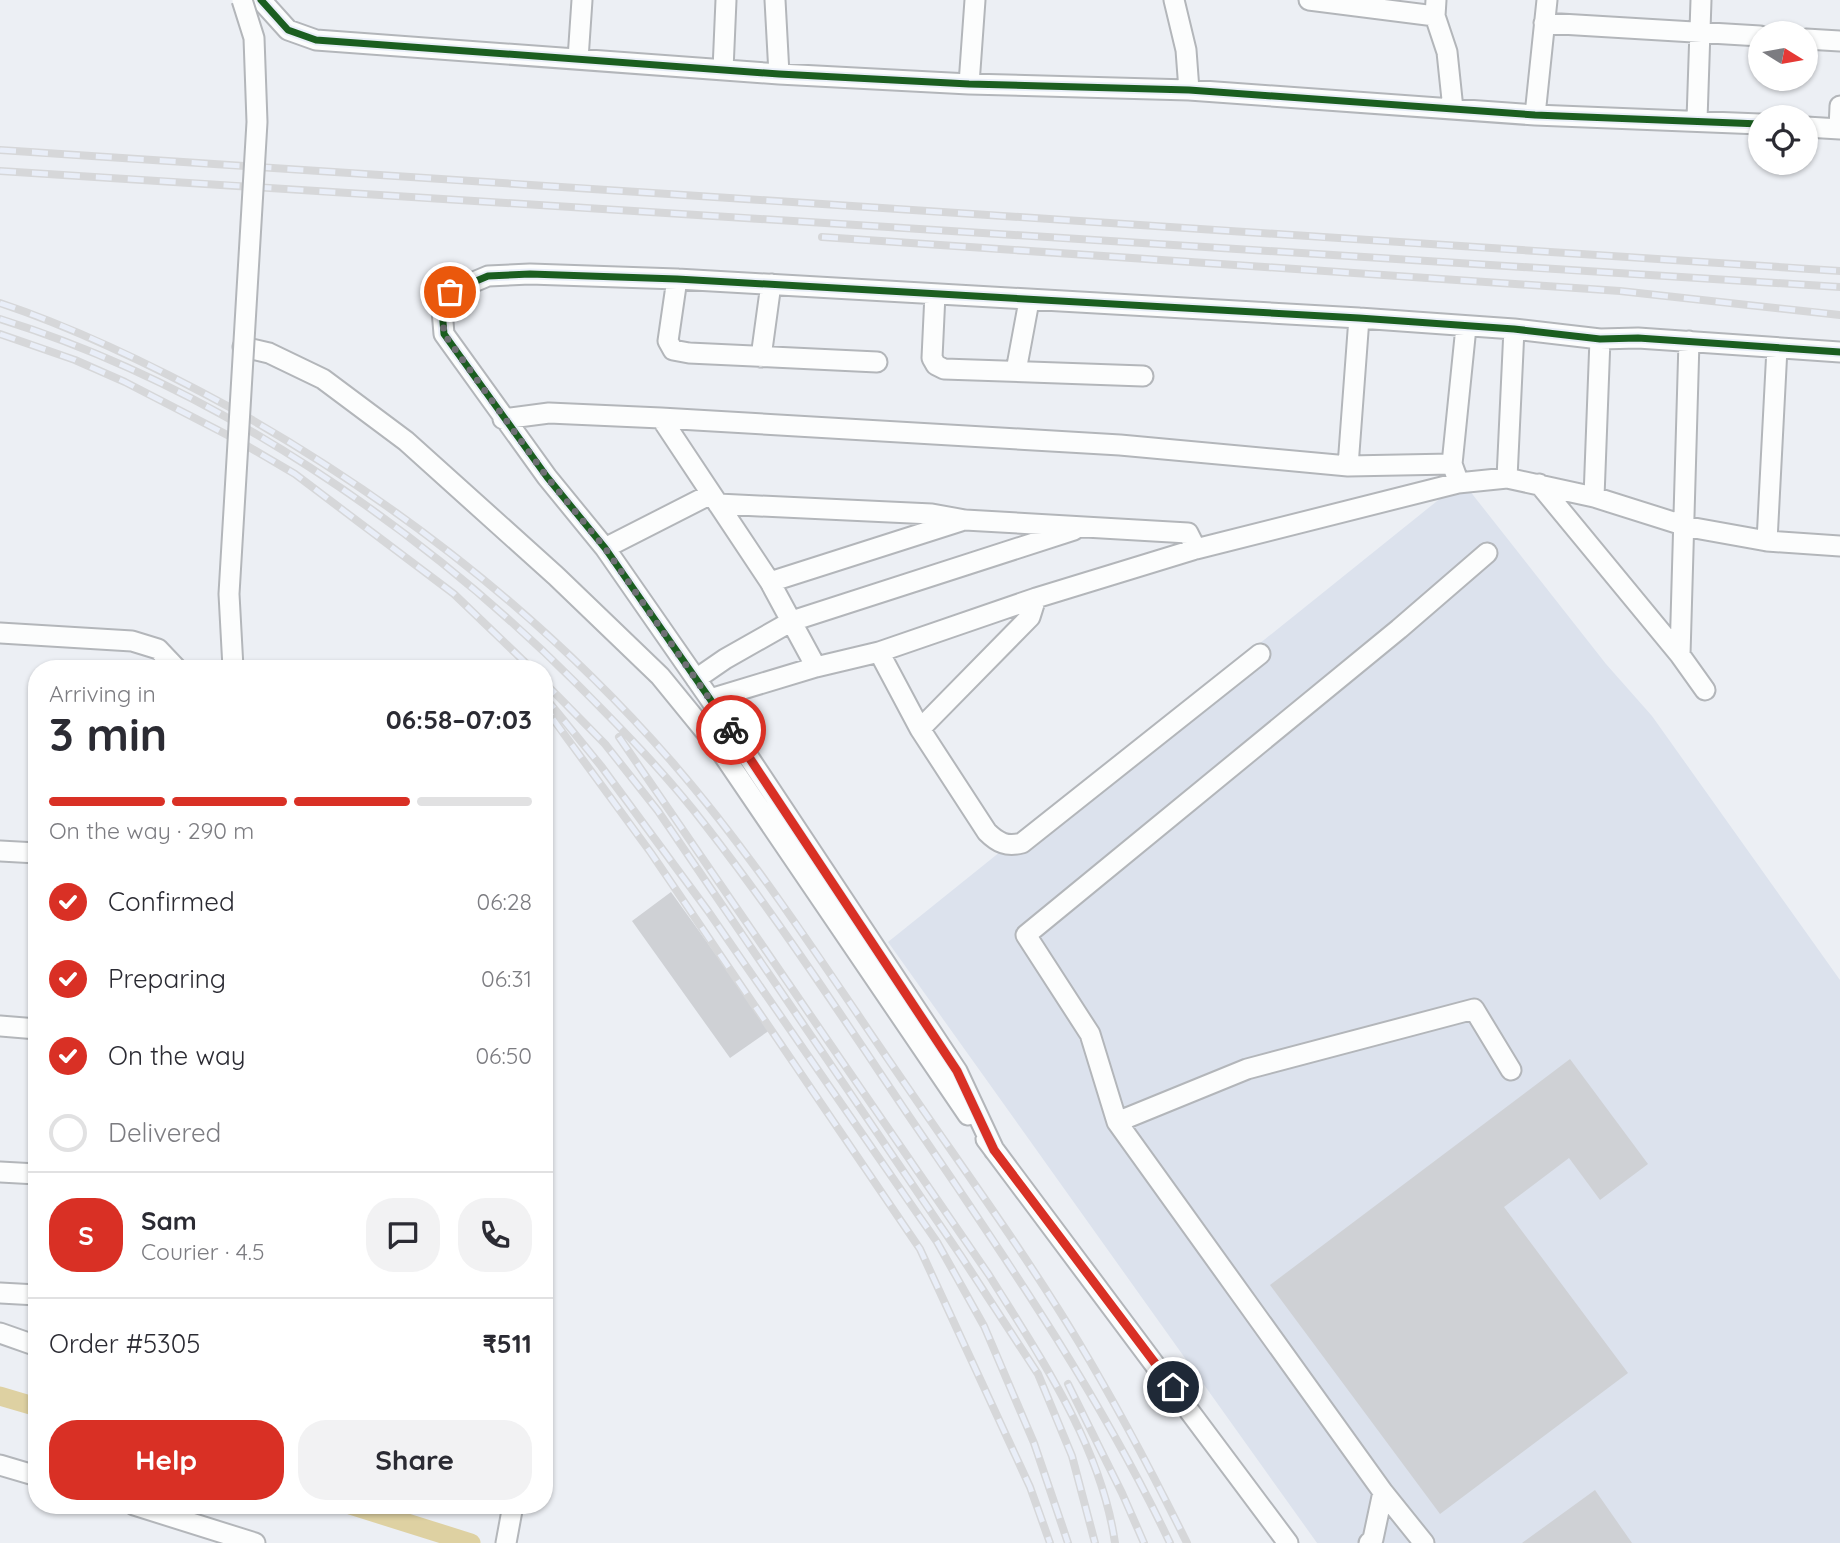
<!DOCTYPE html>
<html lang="en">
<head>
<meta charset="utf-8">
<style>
  body { margin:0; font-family:Quicksand,sans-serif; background:#f2f2f3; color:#2b2b33; height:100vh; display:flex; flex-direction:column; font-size:26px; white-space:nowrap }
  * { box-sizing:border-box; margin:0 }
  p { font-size:23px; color:#7c7c81 }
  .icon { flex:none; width:38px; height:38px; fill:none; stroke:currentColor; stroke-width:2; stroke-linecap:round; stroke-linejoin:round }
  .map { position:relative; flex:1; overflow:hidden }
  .panel { position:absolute; left:28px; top:660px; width:525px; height:854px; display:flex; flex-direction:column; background:#fff; border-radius:28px; box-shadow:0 2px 5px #0004 }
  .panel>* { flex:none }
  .needle { width:46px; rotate:101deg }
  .buttons { position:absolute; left:1748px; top:21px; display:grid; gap:14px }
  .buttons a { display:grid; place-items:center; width:70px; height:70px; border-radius:50%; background:#fff; box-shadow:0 2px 5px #0004; font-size:35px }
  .pin { position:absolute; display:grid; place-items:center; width:60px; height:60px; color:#fff; margin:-30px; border:4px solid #fff; border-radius:50%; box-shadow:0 2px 7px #0007 }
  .courier { position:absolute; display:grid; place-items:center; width:70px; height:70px; margin:-35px; border:5px solid #d93025; border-radius:50%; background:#fff; color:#222; box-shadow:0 2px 9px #0007 }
  .head em { font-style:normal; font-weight:700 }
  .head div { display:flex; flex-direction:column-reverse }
  .head { display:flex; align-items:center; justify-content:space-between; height:119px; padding:0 21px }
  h1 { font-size:46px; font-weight:700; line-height:52px }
  .bar { display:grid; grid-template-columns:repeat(4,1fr); gap:10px 7px; align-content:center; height:84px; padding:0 21px }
  .bar i { height:9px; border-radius:5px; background:#e1e1e2 }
  .bar .selected { background:#d93025 }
  .bar p { grid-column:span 4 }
  .line { display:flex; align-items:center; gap:18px; padding:0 21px; border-top:2px solid #e1e1e2 }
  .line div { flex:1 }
  .round { display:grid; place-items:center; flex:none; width:74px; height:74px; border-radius:28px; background:#f2f2f3 }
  ol { padding:0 21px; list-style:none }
  li { display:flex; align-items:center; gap:21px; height:77px }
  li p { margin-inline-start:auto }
  li .icon { padding:7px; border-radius:50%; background:#d93025; color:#fff; stroke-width:4 }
  li:last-child { color:#7c7c81 }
  li i { width:38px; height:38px; border:4px solid #e1e1e2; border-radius:50% }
  .primary-button { display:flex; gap:14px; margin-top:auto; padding:14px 21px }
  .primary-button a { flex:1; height:80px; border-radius:28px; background:#d93025; color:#fff; font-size:28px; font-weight:700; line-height:80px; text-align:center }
  .primary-button a+a { background:#f2f2f3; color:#2b2b33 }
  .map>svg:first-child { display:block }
</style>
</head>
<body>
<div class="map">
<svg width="1840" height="1543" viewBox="0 0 1840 1543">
  <rect width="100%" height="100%" fill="#eceff4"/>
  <path fill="#dce2ed" d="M1462 481 1606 664 1652 716 1840 980V1543H1317L888 942Z"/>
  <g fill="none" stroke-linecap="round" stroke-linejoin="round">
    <path stroke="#ded1a2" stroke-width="19" d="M0 1396 37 1407
      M350 1505 471 1543"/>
  </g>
  <path fill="#cfd1d5" d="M671 892 770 1030 730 1058 632 921Z
    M1570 1059 1648 1164 1600 1200 1569 1158 1504 1207 1628 1373 1440 1514 1270 1285Z
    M1595 1490 1632 1543H1522Z"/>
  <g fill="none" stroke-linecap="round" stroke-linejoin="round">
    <g stroke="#b3b6ba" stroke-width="23">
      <path id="minor" d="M261 0 288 30 316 40 779 74 969 84 1189 90 1535 115 1760 124
        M775 0 779 74
        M1174 0 1186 50 1189 90
        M1309 0 1435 16
        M1436 0 1435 16 1447 52 1453 109
        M1544 23 1760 36
        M1806 39 1840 41
        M578 59 582 0
        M723 70 726 0
        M969 84 975 0
        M1535 115 1547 0
        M1697 120 1701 0
        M1806 127 1840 129
        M1839 129 1840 106
        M677 279 668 341 673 350 689 353 877 362
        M935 294 932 358 936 365 944 369 1143 376
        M243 347 269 353 323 379 406 441 556 576 660 676 718 747 968 1115
        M761 357 771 284
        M1016 371 1029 301
        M661 418 770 582 816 667
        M503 419 549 413 661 418 1120 445 1348 466 1452 464
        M1348 466 1359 318
        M1456 475 1452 464 1466 327
        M1507 478 1514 329
        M1539 484 1680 655 1705 690
        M1594 497 1600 339
        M718 504 932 514 965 520 1188 533 1196 549
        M1767 541 1777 348
        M605 548 711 494
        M770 582 961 521
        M0 633 132 641 158 649 176 668
        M879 652 920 729 987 832C998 843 1007 847 1022 843L1260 654
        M1680 655 1689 341
        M696 679 725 659 792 621 1074 530
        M710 699 816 667 879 652 1036 598 1196 549 1458 483 1507 478 1594 497 1689 527 1767 541 1840 546
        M920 729 1030 617 1036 598
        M0 851 37 853
        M0 1026 37 1029
        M1117 1122 1247 1069 1474 1009 1511 1070
        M986 1139 1288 1543
        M994 1150 957 1071 710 699 605 548 547 477 444 334 442 310 450 292 488 276 530 274 677 279 1359 318 1514 329 1600 339 1638 338 1840 352
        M0 1172 37 1174
        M0 1293 37 1295
        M0 1333 37 1346
        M0 1465 37 1476
        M1383 1492 1424 1543
        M134 1505 255 1543
        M506 1543 513 1505
        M1369 1543 1373 1539 1383 1492 1117 1122 1090 1034 1026 935 1399 629 1487 553"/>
    </g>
    <use href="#minor" stroke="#fcfdfd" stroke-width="19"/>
    <g stroke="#d6d7d9" stroke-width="8">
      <path id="rail" d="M0 150 1840 271
        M0 171 1840 287
        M822 237 1620 291 1840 315
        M0 303C81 330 158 368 233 409 398 502 547 619 672 762 760 863 833 980 910 1091 967 1174 1026 1255 1078 1341 1117 1406 1153 1474 1187 1543
        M0 319C214 385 420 527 577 684 622 729 667 775 706 826 779 920 845 1021 911 1119 1004 1256 1099 1393 1170 1543
        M0 334 75 360 125 382 237 440 295 474 454 594 531 668
        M544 682 605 744 658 811 961 1256 1038 1374 1072 1456 1095 1543
        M544 696 601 766 708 911 937 1242 984 1326 1034 1443 1068 1543
        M553 719 651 853 920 1249 1030 1487 1050 1543
        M619 737 989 1275C1040 1357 1101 1445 1115 1543
        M1068 1384 1122 1493 1144 1543"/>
    </g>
    <use href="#rail" stroke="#e9eef8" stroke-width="5" stroke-dasharray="16" stroke-linecap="butt"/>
    <g stroke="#b3b6ba" stroke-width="23" stroke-linecap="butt">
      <path id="minor-bridge" d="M233 668 229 594 257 122 254 38 242 0"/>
    </g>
    <use href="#minor-bridge" stroke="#fcfdfd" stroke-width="19"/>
    <g stroke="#e9eef8" stroke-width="11">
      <path id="cycleway" d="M261 0 288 30 316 40 779 74 969 84 1189 90 1535 115 1760 124
        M994 1150 957 1071 710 699 605 548 547 477 444 334 442 310 450 292 488 276 530 274 677 279 1359 318 1514 329 1600 339 1638 338 1840 352"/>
    </g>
    <use href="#cycleway" stroke="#1b5e20" stroke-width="7"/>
  </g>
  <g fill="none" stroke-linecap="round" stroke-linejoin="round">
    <path stroke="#6e7074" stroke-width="7" stroke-dasharray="0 12.6" d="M450 292 442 310 444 334 547 477 605 548 731 730"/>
    <path stroke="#d93025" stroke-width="9" d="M731 730 957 1071 994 1150 1173 1387"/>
  </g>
</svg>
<div class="buttons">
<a><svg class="needle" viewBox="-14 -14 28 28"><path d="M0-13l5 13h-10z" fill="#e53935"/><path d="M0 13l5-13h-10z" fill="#7c7c81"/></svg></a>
<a><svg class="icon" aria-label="locate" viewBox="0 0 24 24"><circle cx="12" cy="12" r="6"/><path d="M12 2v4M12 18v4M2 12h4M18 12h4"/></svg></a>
</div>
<div class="pin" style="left:450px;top:292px;background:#ea580c"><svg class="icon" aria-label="bag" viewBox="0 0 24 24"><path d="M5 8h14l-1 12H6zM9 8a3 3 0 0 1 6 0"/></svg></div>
<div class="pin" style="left:1173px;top:1387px;background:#1f2937"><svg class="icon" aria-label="home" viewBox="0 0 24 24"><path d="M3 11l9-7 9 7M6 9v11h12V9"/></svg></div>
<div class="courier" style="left:731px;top:730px"><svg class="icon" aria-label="bike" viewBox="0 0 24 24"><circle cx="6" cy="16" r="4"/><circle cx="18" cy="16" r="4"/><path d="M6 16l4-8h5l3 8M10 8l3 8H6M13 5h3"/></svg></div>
<section class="panel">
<div class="head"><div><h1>3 min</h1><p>Arriving in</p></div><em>06:58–07:03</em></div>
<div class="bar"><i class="selected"></i><i class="selected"></i><i class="selected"></i><i></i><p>On the way · 290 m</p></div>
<ol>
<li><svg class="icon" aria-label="check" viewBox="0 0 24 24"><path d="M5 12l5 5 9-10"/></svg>Confirmed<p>06:28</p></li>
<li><svg class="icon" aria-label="check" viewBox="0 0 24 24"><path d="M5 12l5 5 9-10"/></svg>Preparing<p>06:31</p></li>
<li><svg class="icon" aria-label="check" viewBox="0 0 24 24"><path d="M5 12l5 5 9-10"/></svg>On the way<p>06:50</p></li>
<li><i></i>Delivered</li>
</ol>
<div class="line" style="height:126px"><b class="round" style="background:#d93025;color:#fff">S</b><div><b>Sam</b><p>Courier · 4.5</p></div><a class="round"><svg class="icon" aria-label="chat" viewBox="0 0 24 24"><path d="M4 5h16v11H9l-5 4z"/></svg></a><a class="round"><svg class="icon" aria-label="phone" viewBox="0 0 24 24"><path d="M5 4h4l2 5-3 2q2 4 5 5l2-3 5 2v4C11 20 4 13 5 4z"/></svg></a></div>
<div class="line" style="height:91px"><div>Order #5305</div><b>₹511</b></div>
<div class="primary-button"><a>Help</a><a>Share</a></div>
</section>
</div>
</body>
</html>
